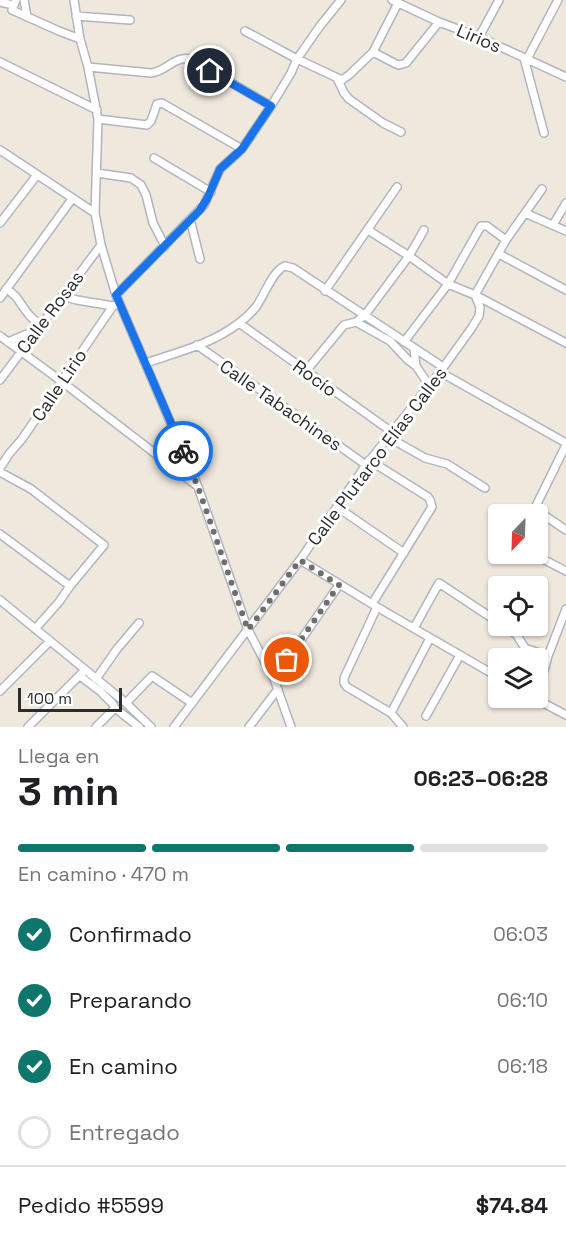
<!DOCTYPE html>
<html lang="es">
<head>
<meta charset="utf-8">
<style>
  body { margin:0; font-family:"Space Grotesk",sans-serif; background:#f2f2f2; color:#202124; height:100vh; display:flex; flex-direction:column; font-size:22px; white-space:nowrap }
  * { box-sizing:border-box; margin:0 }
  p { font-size:20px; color:#757577 }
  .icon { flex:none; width:33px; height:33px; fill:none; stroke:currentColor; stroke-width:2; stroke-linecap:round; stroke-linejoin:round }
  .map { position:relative; height:727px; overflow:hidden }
  .sheet { display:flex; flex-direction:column; background:#fff; flex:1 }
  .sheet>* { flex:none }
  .needle { width:39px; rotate:203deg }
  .buttons { position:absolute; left:488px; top:504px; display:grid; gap:12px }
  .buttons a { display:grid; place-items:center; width:60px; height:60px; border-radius:6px; background:#fff; box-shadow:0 2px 4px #0004; font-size:30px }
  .scale { position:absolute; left:18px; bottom:15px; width:104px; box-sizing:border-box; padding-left:6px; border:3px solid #2c2c2c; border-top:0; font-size:16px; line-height:21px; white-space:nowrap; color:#2c2c2c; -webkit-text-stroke:4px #fff; paint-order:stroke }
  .pin { position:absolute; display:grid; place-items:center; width:51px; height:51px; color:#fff; margin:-26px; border:3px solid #fff; border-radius:50%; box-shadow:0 2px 6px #0007 }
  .courier { position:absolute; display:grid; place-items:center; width:60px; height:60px; margin:-30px; border:4px solid #1a73e8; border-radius:50%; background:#fff; color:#222; box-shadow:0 2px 8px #0007 }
  .head em { font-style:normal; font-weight:700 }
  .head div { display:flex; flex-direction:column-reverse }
  .head { display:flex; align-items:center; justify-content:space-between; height:102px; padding:0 18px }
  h1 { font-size:39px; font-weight:700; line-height:45px }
  .bar { display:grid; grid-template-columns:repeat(4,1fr); gap:9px 6px; align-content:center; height:72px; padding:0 18px }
  .bar i { height:8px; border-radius:4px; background:#e0e0e0 }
  .bar .active { background:#0f766e }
  .bar p { grid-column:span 4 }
  .line { display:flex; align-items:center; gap:15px; padding:0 18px; border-top:2px solid #e0e0e0 }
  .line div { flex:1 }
  ol { padding:0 18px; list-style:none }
  li { display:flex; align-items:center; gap:18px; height:66px }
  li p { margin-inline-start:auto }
  li .icon { padding:6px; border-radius:50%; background:#0f766e; color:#fff; stroke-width:4 }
  li:last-child { color:#757577 }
  li i { width:33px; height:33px; border:3px solid #e0e0e0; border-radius:50% }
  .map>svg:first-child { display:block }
</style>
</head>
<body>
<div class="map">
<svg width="566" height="727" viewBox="0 0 566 727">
  <rect width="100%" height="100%" fill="#efe8dd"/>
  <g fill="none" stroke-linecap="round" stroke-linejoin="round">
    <g stroke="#b1b4c1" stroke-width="10">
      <path id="minor" d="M16 0 12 10 59 31 80 39
        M24 0 27 17
        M74 0 80 39 88 67 98 119 95 213 101 245 116 295 198 487 248 630 274 679 291 727
        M392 0 439 22 479 37 566 77
        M0 2 13 5
        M76 16 130 20
        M245 31 297 59 342 80 349 75 373 52 398 3
        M479 37 499 0
        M373 52 396 64 399 65 406 63 439 22
        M524 58 544 133
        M527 59 558 0
        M0 62 97 110
        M88 67 151 73C168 71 173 56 191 59L271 106
        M337 78 344 93 349 99 383 123 401 132
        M98 119 147 125 151 121 157 104 162 103 242 149
        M0 150 95 213
        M154 158 211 192
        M97 173 131 178 141 185 146 195 153 223 165 246
        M525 213 566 231
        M190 219 200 259
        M0 223 37 175
        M553 225 566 203
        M368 230 409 256 448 284 475 295 566 343
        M499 254 566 290
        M6 289C17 295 19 302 26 311 30 317 35 321 41 325
        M325 291 397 187
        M116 295 204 205 220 169 242 149 271 106 291 73 297 59 320 26 341 0
        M62 296 77 300 113 306
        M0 298 72 199
        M356 322 390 341 408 360 416 366
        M239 323 392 432
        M0 336 61 381 196 485
        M8 342 36 330
        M404 342 448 284 481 226H487L506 240
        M197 345 366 465
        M414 348 416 366 429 385
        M146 363C178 352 212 344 239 323 246 318 251 313 256 307 264 296 273 270 285 266L293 268 443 367
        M306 371 344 325 356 322 365 315 409 256 424 230
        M440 372 566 443
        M0 380 101 245
        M388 437 425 458 447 464 485 488
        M369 460 428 497 430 500 432 507 372 604
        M0 468 9 454 22 439 113 306 119 304
        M0 472 31 489 104 545 70 586 59 602 35 629
        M337 507 404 553
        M535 509 566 530
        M532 514 566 445
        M0 534 70 586
        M533 554 566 571
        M300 560 377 607 498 677
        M0 600 126 703 151 727
        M377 607 344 678V683L347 687 391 713 403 727
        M503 626 516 634 525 648 548 656
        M414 628 439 583 498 622
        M80 676 100 691 112 703 115 708 139 727
        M96 679 117 649 139 623
        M274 679 339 585
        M0 691 50 641
        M537 696 548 656 566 609
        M534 698 566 715
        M126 703 152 676 192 703
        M391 713 430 638
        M426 716 460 655
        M28 727 85 670
        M96 727 115 708
        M174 727 300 560 366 465 440 372 471 329 479 316 480 307 475 295 506 240 542 189
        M249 727 278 689"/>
    </g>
    <use href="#minor" stroke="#fff" stroke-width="7"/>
  </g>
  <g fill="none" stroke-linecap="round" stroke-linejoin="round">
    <path stroke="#706e6a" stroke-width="6" stroke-dasharray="0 10.8" d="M183 451 198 487 248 630 300 560 339 585 287 660"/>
    <path stroke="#1a73e8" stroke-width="8" d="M183 451 116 295 200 210 207 199 220 169 242 149 271 106 210 71"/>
  </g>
  <g text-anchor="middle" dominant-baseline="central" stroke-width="6" stroke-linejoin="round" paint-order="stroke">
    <g font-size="18" fill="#2c2c2c" stroke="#fff">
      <text transform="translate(479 38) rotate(23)">Lirios</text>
      <text transform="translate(50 312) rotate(-53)">Calle Rosas</text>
      <text transform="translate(315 378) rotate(36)">Rocío</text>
      <text transform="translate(59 385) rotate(-56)">Calle Lirio</text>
      <text transform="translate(281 405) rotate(35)">Calle Tabachines</text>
      <text transform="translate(377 456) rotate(-53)">Calle Plutarco Elías Calles</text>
    </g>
  </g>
</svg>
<div class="buttons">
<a><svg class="needle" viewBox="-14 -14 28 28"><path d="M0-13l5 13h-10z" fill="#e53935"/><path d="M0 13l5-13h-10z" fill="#757577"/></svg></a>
<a><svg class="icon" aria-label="locate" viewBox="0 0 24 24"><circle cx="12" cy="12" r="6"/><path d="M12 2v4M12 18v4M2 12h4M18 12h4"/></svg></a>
<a><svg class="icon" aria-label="layers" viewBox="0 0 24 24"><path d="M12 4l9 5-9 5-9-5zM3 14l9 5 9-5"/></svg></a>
</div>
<div class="scale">100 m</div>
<div class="pin" style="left:287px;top:660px;background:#ea580c"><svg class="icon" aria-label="bag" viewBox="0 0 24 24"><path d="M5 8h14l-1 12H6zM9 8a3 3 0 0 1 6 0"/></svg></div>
<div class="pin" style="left:210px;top:71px;background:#1f2937"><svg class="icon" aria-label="home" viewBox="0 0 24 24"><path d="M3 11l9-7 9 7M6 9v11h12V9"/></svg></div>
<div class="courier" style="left:183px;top:451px"><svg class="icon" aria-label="bike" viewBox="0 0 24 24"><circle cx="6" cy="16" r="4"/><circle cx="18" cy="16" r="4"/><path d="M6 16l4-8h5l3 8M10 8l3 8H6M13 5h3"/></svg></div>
</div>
<section class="sheet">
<div class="head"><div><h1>3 min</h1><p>Llega en</p></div><em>06:23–06:28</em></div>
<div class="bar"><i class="active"></i><i class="active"></i><i class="active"></i><i></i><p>En camino · 470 m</p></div>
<ol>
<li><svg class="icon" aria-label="check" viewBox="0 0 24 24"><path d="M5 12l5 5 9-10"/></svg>Confirmado<p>06:03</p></li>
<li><svg class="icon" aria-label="check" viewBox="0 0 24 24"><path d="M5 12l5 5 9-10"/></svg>Preparando<p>06:10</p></li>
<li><svg class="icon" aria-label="check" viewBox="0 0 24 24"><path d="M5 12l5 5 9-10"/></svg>En camino<p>06:18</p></li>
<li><i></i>Entregado</li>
</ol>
<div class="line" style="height:78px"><div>Pedido #5599</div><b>$74.84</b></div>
</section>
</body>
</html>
